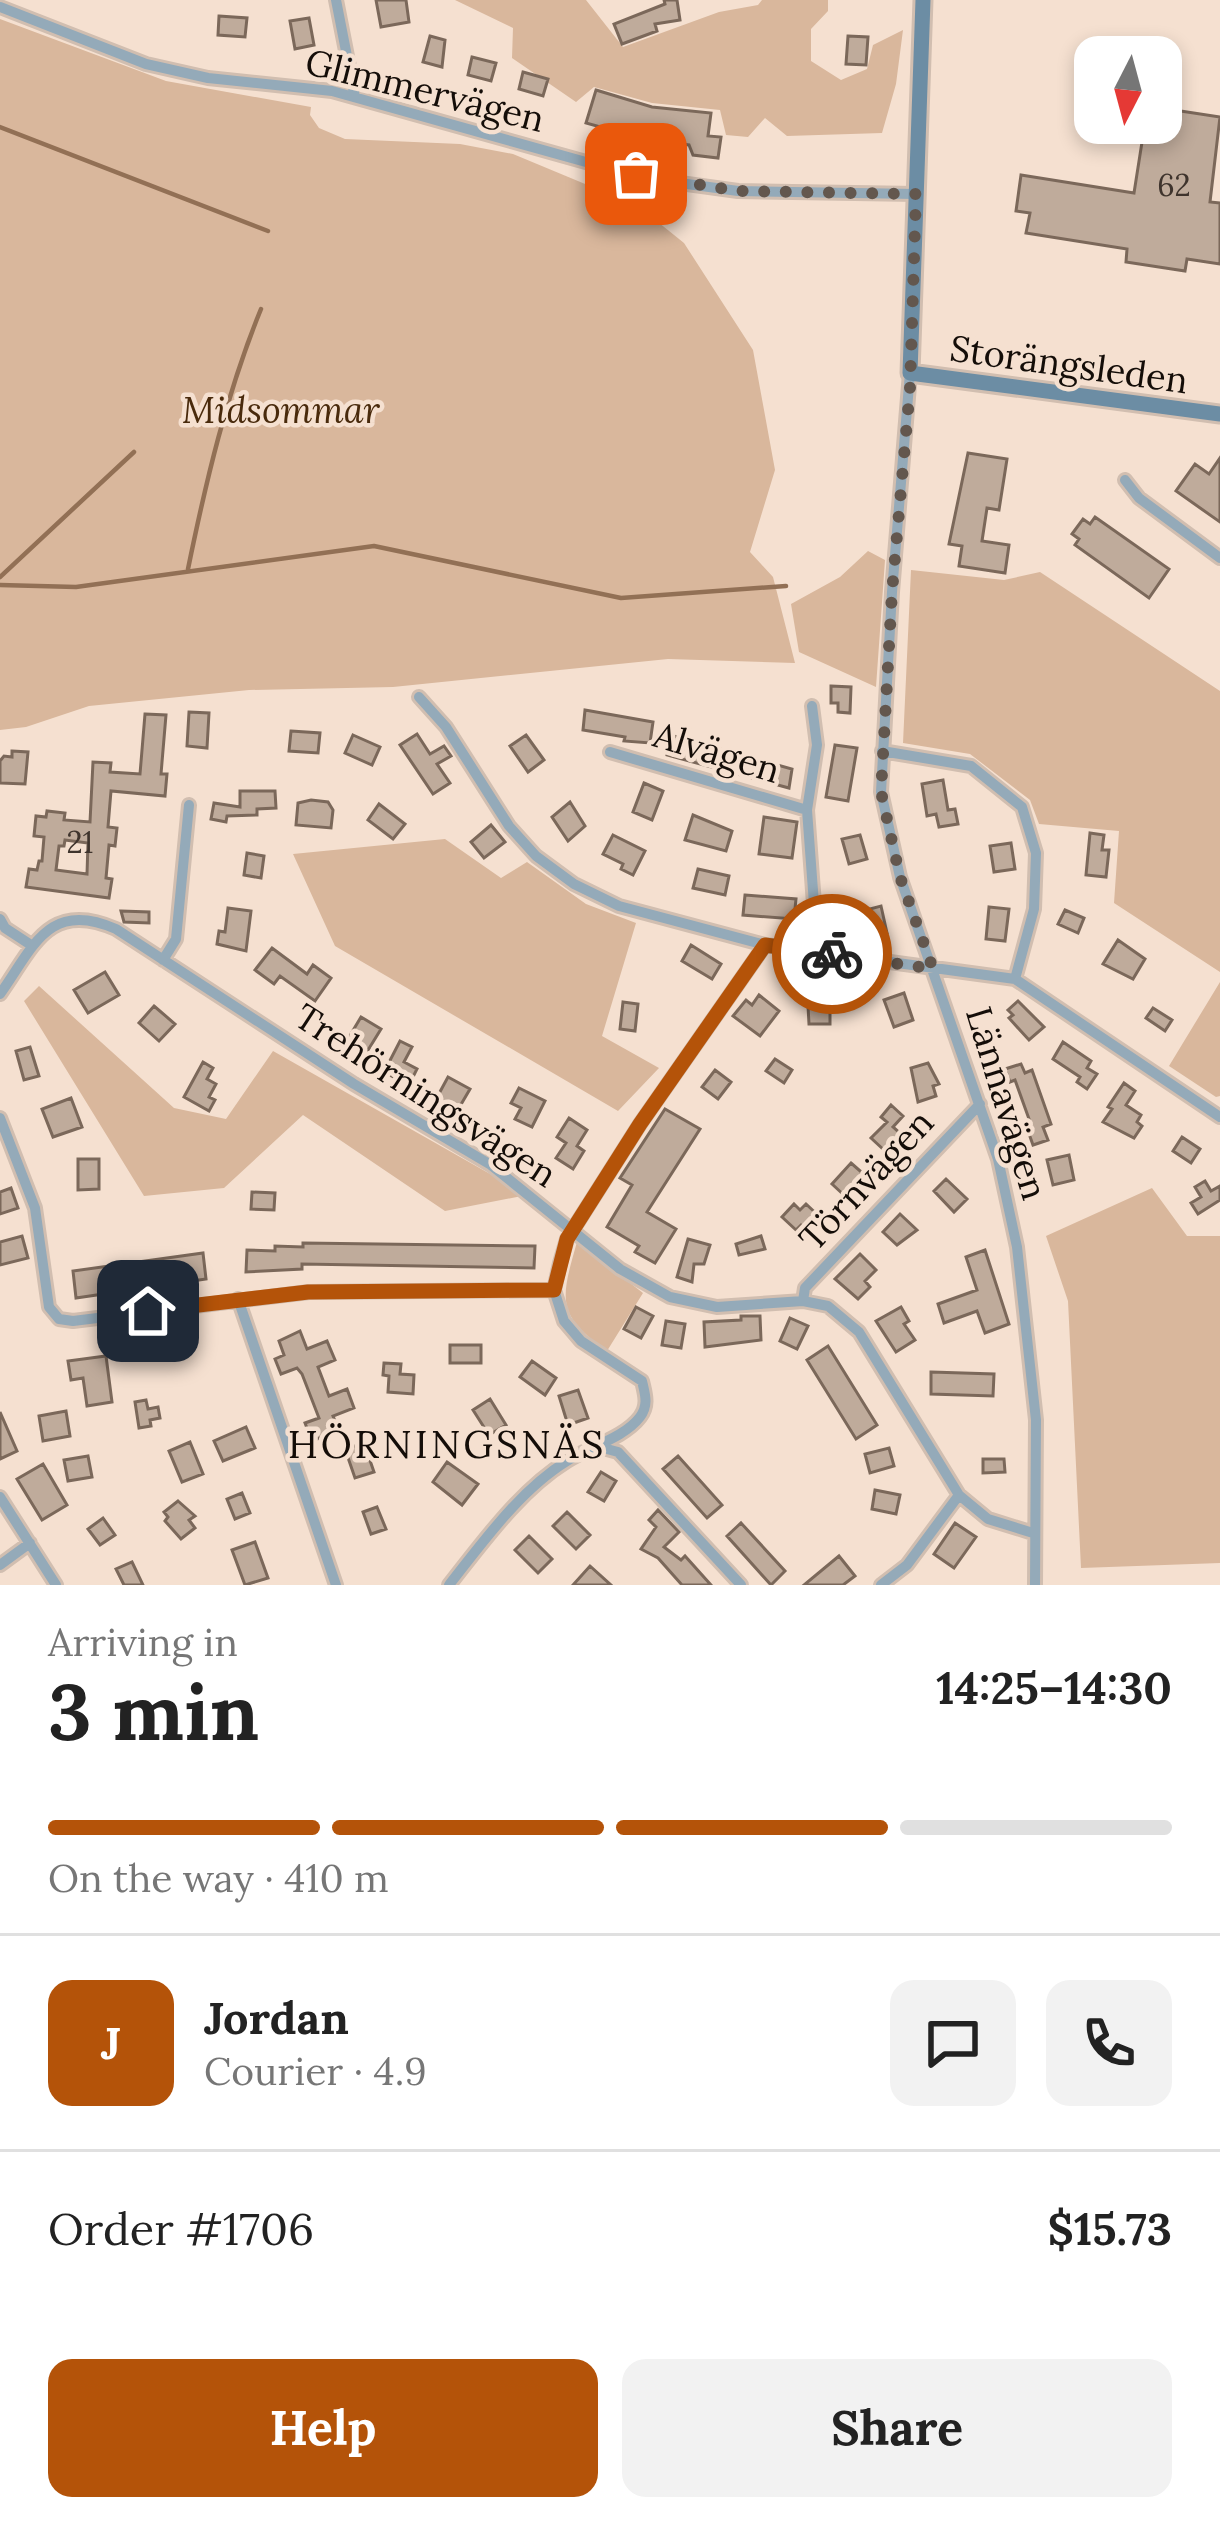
<!DOCTYPE html>
<html lang="en">
<head>
<meta charset="utf-8">
<style>
  body { margin:0; font-family:Lora,serif; background:#f2f2f2; color:#222; height:100vh; display:flex; flex-direction:column; font-size:45px; white-space:nowrap }
  * { box-sizing:border-box; margin:0 }
  p { font-size:39px; color:#767676 }
  .icon { flex:none; width:66px; height:66px; fill:none; stroke:currentColor; stroke-width:2; stroke-linecap:round; stroke-linejoin:round }
  .map { position:relative; height:1585px; overflow:hidden }
  .side { display:flex; flex-direction:column; background:#fff; flex:1 }
  .side>* { flex:none }
  .needle { width:78px; rotate:186deg }
  .fabs { position:absolute; left:1074px; top:36px; display:grid; gap:24px }
  .fabs a { display:grid; place-items:center; width:108px; height:108px; border-radius:24px; background:#fff; box-shadow:0 6px 18px #0003; font-size:60px }
  .pin { position:absolute; display:grid; place-items:center; width:102px; height:102px; color:#fff; margin:-51px; border-radius:24px; box-shadow:0 6px 18px #0006 }
  .courier { position:absolute; display:grid; place-items:center; width:120px; height:120px; margin:-60px; border:9px solid #b45309; border-radius:50%; background:#fff; color:#222; box-shadow:0 3px 15px #0007 }
  .headline em { font-style:normal; font-weight:700 }
  .headline div { display:flex; flex-direction:column-reverse }
  .headline { display:flex; align-items:center; justify-content:space-between; height:204px; padding:0 48px }
  h1 { font-size:78px; font-weight:700; line-height:90px }
  .bar { display:grid; grid-template-columns:repeat(4,1fr); gap:18px 12px; align-content:center; height:144px; padding:0 48px }
  .bar i { height:15px; border-radius:9px; background:#e0e0e0 }
  .bar .on { background:#b45309 }
  .bar p { grid-column:span 4 }
  .line { display:flex; align-items:center; gap:30px; padding:0 48px; border-top:3px solid #e0e0e0 }
  .line div { flex:1 }
  .round { display:grid; place-items:center; flex:none; width:126px; height:126px; border-radius:24px; background:#f2f2f2 }
  .cta { display:flex; gap:24px; margin-top:auto; padding:24px 48px }
  .cta a { flex:1; height:138px; border-radius:24px; background:#b45309; color:#fff; font-size:48px; font-weight:700; line-height:138px; text-align:center }
  .cta a+a { background:#f2f2f2; color:#222 }
  .map>svg:first-child { display:block }
</style>
</head>
<body>
<div class="map">
<svg width="1220" height="1585" viewBox="0 0 1220 1585">
  <rect width="100%" height="100%" fill="#f5e0d0"/>
  <path fill="#d9b79c" d="M455 0H586L623 47 719 12 758 5 762 0H828V11L811 29V61L841 80 867 69 873 45 903 30 896 84 882 133 787 136 765 118 748 137 726 135 720 110 652 103 594 87 576 102 512 58 513 28Z
    M0 19 166 81 311 107 310 115 319 128 345 139 460 144 513 154 638 206 684 243 753 350 775 470 750 552 773 577 795 663 668 659 393 687 249 690 89 706 26 727 0 730Z
    M868 551 885 560 876 687 799 652 791 604 840 577Z
    M911 570 1004 580 1040 572 1220 691V972L1114 903 1119 831 1039 824 1030 800 970 754 903 743Z
    M445 839 501 878 527 862 586 904 636 923 602 1036 659 1068 618 1111 335 946 293 854Z
    M1220 982V1096L1216 1097 1169 1066Z
    M39 986 174 1108 226 1119 273 1051 527 1195 445 1211 303 1115 224 1188 144 1196 24 1001Z
    M1152 1188 1187 1236H1220V1563L1081 1568 1068 1301 1046 1236Z
    M577 1242 643 1293 607 1351C555 1314 561 1299 577 1242Z"/>
  <g fill="none" stroke-linecap="round" stroke-linejoin="round">
    <path stroke="#927055" stroke-width="4.5" d="M0 127 268 231
      M188 569C206 481 227 392 261 309
      M0 577 134 452
      M0 585 76 587 374 546 621 598 786 586"/>
  </g>
  <path fill="#bfab9b" stroke="#7b685a" stroke-width="3" fill-rule="evenodd" d="M376 0H406L409 22 381 27Z
    M664 0H677L680 20 655 24 657 31 622 44 614 24 665 4Z
    M219 16 247 18 245 37 218 35Z
    M309 18 314 45 295 49 290 21Z
    M430 36 445 40 442 67 423 62Z
    M848 36 868 37 866 65 846 64Z
    M472 57 496 63 491 81 468 75Z
    M523 72 548 79 543 96 519 89Z
    M596 90 652 107 711 113 708 136 721 137 718 158 693 155 689 145 647 140 586 123Z
    M1161 108 1220 117 1210 202 1220 203V264L1187 259 1185 271 1126 262 1127 249 1026 233 1030 213 1016 211 1021 175 1134 193 1145 123H1161Z
    M968 453 1007 459 999 510 987 508 982 541 1009 545 1005 573 959 566 962 546 949 544Z
    M1220 458V522L1176 491 1195 464 1209 474Z
    M1095 517 1169 569 1149 598 1075 545 1079 539 1072 534 1083 519 1090 524Z
    M831 686 851 687 850 713 838 712V703H831Z
    M585 710 653 722 650 743 624 741 625 737 583 730Z
    M189 712 209 713 207 748 187 746Z
    M145 714 166 715 161 774H167L165 796 111 791 108 827 117 828 115 846 109 845 106 878 112 879 109 898 26 887 29 869 37 870 39 861H42L44 837 34 836 36 816 46 817 47 811 65 813 64 820 90 822 93 762 111 763 110 772 140 774ZM65 840 88 843 87 874 56 870 59 846H64Z
    M291 731 320 733 318 753 289 751Z
    M417 734 430 754 444 746 451 756 437 764 450 783 433 794 400 745Z
    M353 735 380 747 372 765 345 753Z
    M526 735 544 760 528 772 510 746Z
    M670 735 792 769 789 788 667 755Z
    M835 745 857 748 848 801 826 797Z
    M12 751 28 752 25 784 0 783V761L4 756 12 757Z
    M943 780 948 810 955 809 958 824 939 827 936 814 927 816 922 784Z
    M644 783 663 791 652 820 633 812Z
    M240 791H275L276 808 257 809V815L227 816 226 822 211 819 214 803 240 807Z
    M311 800 328 802 333 810 331 828 296 825 298 803Z
    M570 802 585 826 568 841 552 817Z
    M379 804 405 824 393 839 368 820Z
    M693 815 732 831 726 851 685 840Z
    M764 817 797 822 792 858 759 854Z
    M491 825 505 842 484 858 471 842Z
    M1090 833 1104 835 1102 850H1109L1106 877 1086 875Z
    M613 835 645 851 633 875 621 869 623 864 603 854Z
    M860 835 867 859 849 864 842 839Z
    M1011 843 1015 869 994 872 990 846Z
    M247 853 264 856 261 878 244 875Z
    M698 869 729 876 725 895 693 888Z
    M745 895 796 899 794 919 743 915Z
    M881 906 887 933 868 937 862 911Z
    M989 907 1009 909 1005 941 986 939Z
    M228 908 251 911 246 951 217 944 219 931 225 932Z
    M1065 910 1084 918 1078 933 1058 924Z
    M121 911 149 912V923L124 922Z
    M1118 940 1145 959 1133 979 1103 964Z
    M691 945 721 964 712 979 682 961Z
    M272 948 307 974 313 965 331 978 315 1001 280 976 274 984 255 970Z
    M105 972 119 995 88 1013 74 990Z
    M904 993 913 1020 894 1027 884 1000Z
    M759 995 779 1011 760 1036 733 1016 746 1000 752 1005Z
    M1018 1001 1044 1027 1029 1040 1009 1018 1013 1015 1008 1010Z
    M623 1002 638 1004 635 1031 620 1029Z
    M154 1006 175 1024 159 1041 139 1023Z
    M808 1006H830V1024H809Z
    M1153 1008 1172 1020 1165 1031 1146 1018Z
    M361 1017 381 1029 365 1055 345 1044Z
    M400 1041 412 1047 404 1062 417 1069 409 1085 384 1072Z
    M1063 1042 1091 1061 1087 1068 1097 1074 1087 1089 1077 1082 1080 1077 1053 1059Z
    M30 1047 39 1076 24 1080 16 1051Z
    M775 1059 792 1070 784 1083 766 1071Z
    M203 1062 213 1068 207 1079 216 1084 209 1097 215 1100 209 1111 184 1097Z
    M928 1063 939 1084 933 1086 936 1096 918 1102 911 1068Z
    M1021 1064 1025 1073 1032 1070 1051 1124 1043 1127 1048 1140 1033 1145 1028 1131 1033 1130 1015 1080 1010 1082 1005 1069Z
    M715 1070 731 1082 718 1099 702 1087Z
    M448 1077 470 1089 456 1113 435 1101Z
    M1124 1083 1135 1091 1126 1105 1141 1115 1137 1122 1142 1126 1134 1138 1103 1122 1112 1109 1108 1107Z
    M519 1088 545 1101 532 1127 515 1119 521 1108 511 1103Z
    M71 1098 82 1127 53 1137 42 1109Z
    M891 1105 903 1116 893 1127 901 1134 885 1151 871 1138 887 1122 881 1117Z
    M665 1109 700 1129 647 1212 676 1229 655 1263 635 1252 639 1246 607 1227 632 1185 620 1178Z
    M569 1118 587 1130 577 1146 584 1151 573 1169 556 1158 566 1143 557 1137Z
    M1182 1137 1200 1149 1191 1163 1173 1151Z
    M1069 1155 1074 1180 1053 1185 1047 1160Z
    M78 1159H99V1189L78 1190Z
    M851 1163 866 1176 846 1197 832 1184Z
    M946 1179 967 1199 954 1212 934 1191Z
    M1205 1181 1211 1191 1220 1186V1200L1198 1214 1191 1203 1201 1197 1195 1187Z
    M11 1188 18 1208 0 1214V1192Z
    M252 1192 275 1193 274 1210 251 1209Z
    M794 1204 800 1210 806 1204 821 1218 808 1232 801 1225 796 1230 782 1217Z
    M900 1214 917 1230 897 1245 883 1232Z
    M22 1236 28 1258 0 1265V1242Z
    M761 1236 765 1249 739 1255 736 1244Z
    M688 1239 710 1245 704 1264H694L692 1282 677 1277Z
    M303 1243 535 1246 534 1268 302 1264V1269L246 1272 247 1250 275 1251V1246L303 1247Z
    M985 1250 1009 1324 985 1333 977 1311 944 1323 938 1304 977 1290 966 1257Z
    M203 1253 206 1279 76 1298 73 1271Z
    M860 1254 876 1270 865 1281 870 1287 858 1299 835 1279Z
    M636 1307 653 1316 641 1338 624 1329Z
    M901 1307 909 1321 904 1324 915 1340 896 1352 876 1321Z
    M741 1316H760L761 1340 705 1347 704 1322 741 1320Z
    M790 1318 808 1326 797 1349 780 1341Z
    M666 1321 685 1324 681 1348 662 1345Z
    M300 1331 307 1349 327 1341 335 1360 318 1367 329 1396 347 1389 354 1408 333 1416 339 1431 312 1441 305 1423 319 1418 302 1374 297 1368 281 1374 275 1359 284 1355 279 1341Z
    M450 1345H481V1363H450Z
    M828 1346 877 1425 856 1439 807 1360Z
    M106 1356 112 1402 87 1406 83 1378 71 1380 68 1361Z
    M532 1361 556 1378 545 1395 520 1377Z
    M384 1363 401 1364 400 1374 414 1375 413 1394 388 1392 389 1376 383 1375Z
    M931 1372 994 1374 993 1396 931 1394Z
    M578 1390 588 1418 568 1425 559 1396Z
    M490 1399 506 1425 489 1435 473 1410Z
    M146 1400 148 1409 158 1407 160 1418 150 1420 151 1426 139 1428 135 1402Z
    M66 1411 70 1436 43 1441 39 1416Z
    M0 1412 17 1451 0 1459Z
    M246 1427 255 1448 223 1461 214 1441Z
    M190 1442 203 1474 182 1482 169 1451Z
    M364 1443 374 1472 355 1478 345 1449Z
    M889 1448 894 1466 870 1473 865 1454Z
    M88 1456 92 1477 68 1481 64 1460Z
    M678 1456 722 1505 707 1518 663 1469Z
    M983 1459H1004L1005 1472 983 1473Z
    M447 1462 478 1484 462 1505 433 1482Z
    M43 1464 67 1505 42 1520 17 1479Z
    M601 1472 616 1481 604 1501 588 1492Z
    M875 1490 900 1495 896 1514 872 1509Z
    M242 1493 250 1513 235 1519 227 1499Z
    M178 1501 195 1516 189 1520 195 1528 181 1539 165 1521 168 1517 164 1512Z
    M377 1507 386 1529 371 1534 363 1512Z
    M658 1510 679 1532 664 1547 681 1560 685 1556 711 1585H682L658 1558 641 1549 656 1527 649 1520Z
    M567 1512 590 1535 576 1549 553 1526Z
    M103 1518 115 1535 100 1545 88 1529Z
    M741 1523 785 1571 771 1585 727 1536Z
    M955 1523 976 1537 954 1568 934 1554Z
    M529 1536 552 1559 538 1573 515 1550Z
    M255 1542 268 1578 245 1585 232 1550Z
    M839 1556 855 1576 843 1585H804Z
    M132 1562 143 1585H124L116 1569Z
    M590 1566 611 1585H573Z"/>
  <g fill="none" stroke-linecap="round" stroke-linejoin="round">
    <g stroke="#d1beb0" stroke-width="16">
      <path id="street" d="M336 0 355 97
        M0 7 146 64 208 78 332 91 593 164 680 183 738 191 916 194
        M910 373 892 592 881 792 900 877 998 1159 1017 1247 1036 1420 1035 1585
        M1125 480 1139 498 1220 558
        M419 697 446 727 509 826 536 856 574 884 619 906 765 945 1015 979 1220 1117
        M882 751 971 766 1022 807 1036 853 1034 909 1015 979
        M610 752 807 810
        M0 919 5 928 31 945
        M805 950 814 904 807 810 817 745 812 706
        M163 960 176 939 189 805
        M0 994C33 948 48 899 116 929L354 1084 491 1165 620 1269 670 1297 717 1307 803 1301 828 1306 859 1332 959 1495 988 1519 1033 1533
        M0 1118 35 1208 49 1307 59 1319 73 1321 309 1292 554 1290
        M238 1299 336 1585
        M803 1301 805 1288 980 1104
        M596 1446 618 1452 741 1585
        M0 1497 56 1585
        M0 1565 30 1543
        M449 1585C483 1542 520 1490 567 1461 589 1447 624 1438 640 1417 649 1405 645 1394 642 1381L581 1341 564 1321 554 1290 560 1263 567 1239 640 1124 765 945
        M881 1585 907 1565 959 1495"/>
    </g>
    <g stroke="#d1beb0" stroke-width="21">
      <path id="secondary" d="M923 0 910 373 1220 414"/>
    </g>
    <use href="#street" stroke="#94aab9" stroke-width="10"/>
    <use href="#secondary" stroke="#6c8da4" stroke-width="15"/>
  </g>
  <g fill="none" stroke-linecap="round" stroke-linejoin="round">
    <path stroke="#63574e" stroke-width="12" stroke-dasharray="0 21.6" d="M636 174 738 191 916 194 910 388 892 592 881 792 900 877 933 969 832 954"/>
    <path stroke="#b45309" stroke-width="15" d="M148 1311 308 1292 554 1290 567 1239 640 1124 765 945 832 954"/>
  </g>
  <g text-anchor="middle" dominant-baseline="central" stroke-width="9" stroke-linejoin="round" paint-order="stroke">
    <g font-size="30" fill="#3f342d">
      <text x="1174" y="185">62</text>
      <text x="80" y="842">21</text>
    </g>
    <g font-size="36" fill="#140d08" stroke="#f5e0d0">
      <text transform="translate(425 90) rotate(14)">Glimmervägen</text>
      <text transform="translate(1069 364) rotate(8)">Storängsleden</text>
      <text transform="translate(717 752) rotate(17)">Alvägen</text>
      <text transform="translate(426 1095) rotate(33)">Trehörningsvägen</text>
      <text transform="translate(1007 1103) rotate(73)">Lännavägen</text>
      <text transform="translate(866 1180) rotate(-47)">Törnvägen</text>
    </g>
    <g font-size="36" font-style="italic" fill="#492a0c" stroke="#f5e0d0">
      <text x="281" y="410">Midsommar</text>
    </g>
    <g font-size="39" letter-spacing="3" fill="#140d08" stroke="#f5e0d0">
      <text x="447" y="1444">HÖRNINGSNÄS</text>
    </g>
  </g>
</svg>
<div class="fabs">
<a><svg class="needle" viewBox="-14 -14 28 28"><path d="M0-13l5 13h-10z" fill="#e53935"/><path d="M0 13l5-13h-10z" fill="#767676"/></svg></a>
</div>
<div class="pin" style="left:636px;top:174px;background:#ea580c"><svg class="icon" aria-label="bag" viewBox="0 0 24 24"><path d="M5 8h14l-1 12H6zM9 8a3 3 0 0 1 6 0"/></svg></div>
<div class="pin" style="left:148px;top:1311px;background:#1f2937"><svg class="icon" aria-label="home" viewBox="0 0 24 24"><path d="M3 11l9-7 9 7M6 9v11h12V9"/></svg></div>
<div class="courier" style="left:832px;top:954px"><svg class="icon" aria-label="bike" viewBox="0 0 24 24"><circle cx="6" cy="16" r="4"/><circle cx="18" cy="16" r="4"/><path d="M6 16l4-8h5l3 8M10 8l3 8H6M13 5h3"/></svg></div>
</div>
<section class="side">
<div class="headline"><div><h1>3 min</h1><p>Arriving in</p></div><em>14:25–14:30</em></div>
<div class="bar"><i class="on"></i><i class="on"></i><i class="on"></i><i></i><p>On the way · 410 m</p></div>
<div class="line" style="height:216px"><b class="round" style="background:#b45309;color:#fff">J</b><div><b>Jordan</b><p>Courier · 4.9</p></div><a class="round"><svg class="icon" aria-label="chat" viewBox="0 0 24 24"><path d="M4 5h16v11H9l-5 4z"/></svg></a><a class="round"><svg class="icon" aria-label="phone" viewBox="0 0 24 24"><path d="M5 4h4l2 5-3 2q2 4 5 5l2-3 5 2v4C11 20 4 13 5 4z"/></svg></a></div>
<div class="line" style="height:156px"><div>Order #1706</div><b>$15.73</b></div>
<div class="cta"><a>Help</a><a>Share</a></div>
</section>
</body>
</html>
